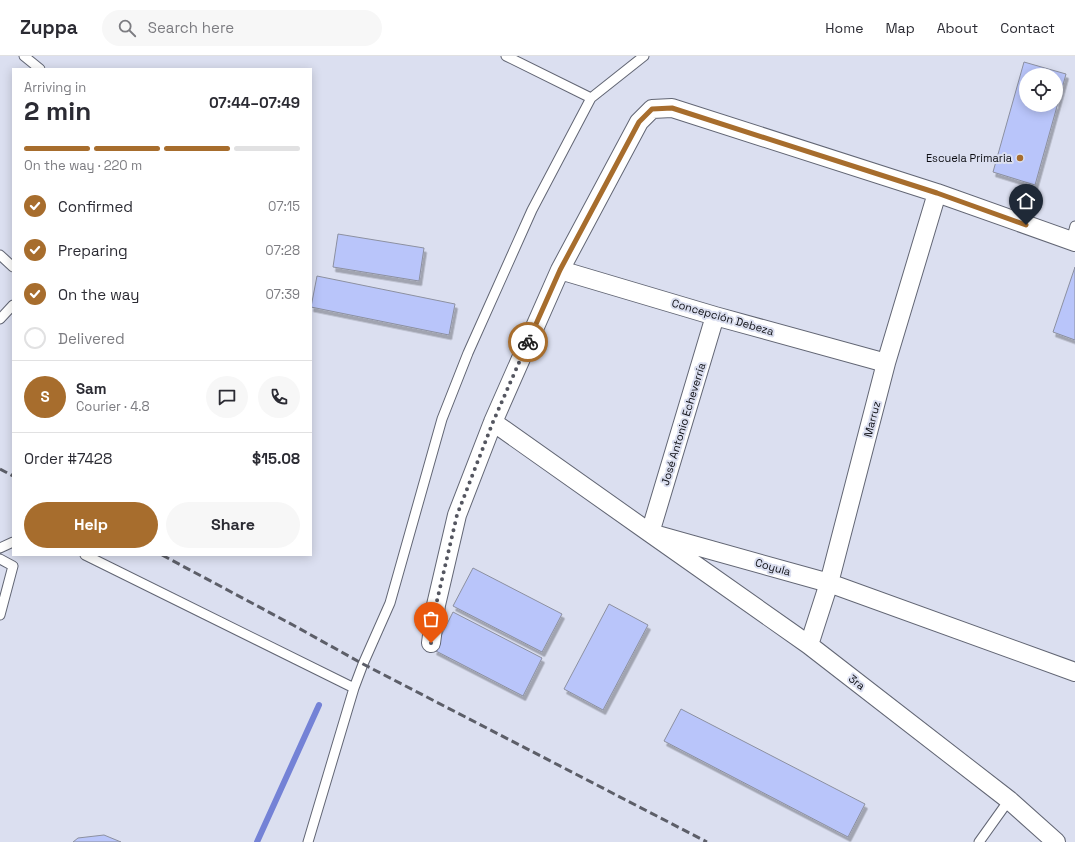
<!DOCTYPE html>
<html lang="en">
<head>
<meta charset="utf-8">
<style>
  body { margin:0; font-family:"Space Grotesk",sans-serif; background:#f7f7f7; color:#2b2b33; height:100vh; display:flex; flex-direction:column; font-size:15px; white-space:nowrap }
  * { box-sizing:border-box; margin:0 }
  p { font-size:13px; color:#7c7c81 }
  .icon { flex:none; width:22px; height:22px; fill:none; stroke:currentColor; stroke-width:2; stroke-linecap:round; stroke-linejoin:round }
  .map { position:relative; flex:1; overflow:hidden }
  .side { position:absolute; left:12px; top:12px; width:300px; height:488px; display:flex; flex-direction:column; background:#fff; border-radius:0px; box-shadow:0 2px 10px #0003 }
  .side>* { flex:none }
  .tools { position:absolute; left:1019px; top:12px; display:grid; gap:8px }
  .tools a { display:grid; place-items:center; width:44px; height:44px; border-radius:50%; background:#fff; box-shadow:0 2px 10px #0003; font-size:20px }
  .pin { position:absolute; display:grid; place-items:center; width:34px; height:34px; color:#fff; margin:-41px -17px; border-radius:50% 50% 50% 0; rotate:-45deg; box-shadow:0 0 4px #0007 }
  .pin .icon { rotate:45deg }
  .courier { position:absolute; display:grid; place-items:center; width:40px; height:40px; margin:-20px; border:3px solid #a76d2d; border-radius:50%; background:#fff; color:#222; box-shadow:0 1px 5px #0007 }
  .headline em { font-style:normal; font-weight:800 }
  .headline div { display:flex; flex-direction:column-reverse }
  .headline { display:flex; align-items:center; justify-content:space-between; height:68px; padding:0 12px }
  h1 { font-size:26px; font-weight:800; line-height:30px }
  .bar { display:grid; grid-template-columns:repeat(4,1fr); gap:6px 4px; align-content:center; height:48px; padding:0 12px }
  .bar i { height:5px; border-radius:3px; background:#e1e1e2 }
  .bar .selected { background:#a76d2d }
  .bar p { grid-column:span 4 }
  .line { display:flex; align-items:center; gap:10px; padding:0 12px; border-top:1px solid #e1e1e2 }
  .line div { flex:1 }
  .round { display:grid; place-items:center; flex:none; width:42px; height:42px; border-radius:21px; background:#f7f7f7 }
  ol { padding:0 12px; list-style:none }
  li { display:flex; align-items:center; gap:12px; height:44px }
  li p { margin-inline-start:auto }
  li .icon { padding:4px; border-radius:50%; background:#a76d2d; color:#fff; stroke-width:4 }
  li:last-child { color:#7c7c81 }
  li i { width:22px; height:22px; border:2px solid #e1e1e2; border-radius:50% }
  .button { display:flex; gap:8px; margin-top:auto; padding:8px 12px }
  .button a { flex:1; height:46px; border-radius:24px; background:#a76d2d; color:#fff; font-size:16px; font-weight:800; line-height:46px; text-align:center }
  .button a+a { background:#f7f7f7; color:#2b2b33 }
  header { display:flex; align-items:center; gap:24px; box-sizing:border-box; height:56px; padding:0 20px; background:#fff; border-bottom:1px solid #e1e1e2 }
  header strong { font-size:19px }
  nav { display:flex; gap:22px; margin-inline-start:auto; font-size:14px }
  .search { width:280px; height:36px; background:#f7f7f7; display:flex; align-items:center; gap:10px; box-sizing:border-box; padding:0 14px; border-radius:22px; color:#7c7c81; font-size:15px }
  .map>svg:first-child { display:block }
</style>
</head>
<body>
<header>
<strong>Zuppa</strong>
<div class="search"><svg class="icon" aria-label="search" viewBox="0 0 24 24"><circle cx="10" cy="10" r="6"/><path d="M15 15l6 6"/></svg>Search here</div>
<nav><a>Home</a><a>Map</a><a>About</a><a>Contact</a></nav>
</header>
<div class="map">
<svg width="1075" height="786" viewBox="0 0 1075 786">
  <defs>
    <filter id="shadow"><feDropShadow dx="2.5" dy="4.5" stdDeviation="0" flood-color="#0004"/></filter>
  </defs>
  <rect width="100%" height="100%" fill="#dbdff0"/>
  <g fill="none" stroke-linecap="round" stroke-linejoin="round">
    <path stroke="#7482d6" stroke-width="6" d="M257 786 319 649"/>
  </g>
  <path fill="#b9c5fa" stroke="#8c90a0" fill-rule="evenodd" filter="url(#shadow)" d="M1024 6 1066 18 1035 129 993 116ZM1026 19H1056V49H1026Z
    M338 178 424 192 419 225 333 211Z
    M1075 211V284L1053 276Z
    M317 220 455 248 449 279 311 251Z
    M473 512 562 558 542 596 453 550Z
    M609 548 648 569 603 654 564 633Z
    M453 556 542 602 523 640 434 594Z
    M681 653 865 748 848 781 664 685Z
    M104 779 121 786H73L78 782Z"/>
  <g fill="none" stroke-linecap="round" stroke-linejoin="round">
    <g stroke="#626674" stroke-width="11">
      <path id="lane" d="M24 0 40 13
        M506 0 591 42
        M1071 185 1075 170
        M0 199 13 211
        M0 263 13 249
        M0 492 13 486
        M85 499 354 632
        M0 503 13 510 0 559
        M308 786 354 632 363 608 390 547 442 363 468 297 532 154 591 42 644 0
        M979 786 1009 744"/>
    </g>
    <g stroke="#626674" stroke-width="20">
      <path id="street" d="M560 214 715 260 886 307
        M715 260 650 477 809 589 1009 744 1056 786
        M493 366 650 477 829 527 1075 616
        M431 587 436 549 457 459 493 366 560 214 639 66 652 53 672 52 937 137 1075 186
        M809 589 829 527 886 307 937 137"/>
    </g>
    <use href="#lane" stroke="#fff" stroke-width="9"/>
    <use href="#street" stroke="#fff" stroke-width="18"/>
    <path stroke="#5c5e68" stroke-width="3" stroke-dasharray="8 4" stroke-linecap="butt" d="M0 413 13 420
      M162 499 293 569 363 608 707 786"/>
  </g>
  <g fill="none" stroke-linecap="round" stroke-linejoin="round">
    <path stroke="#545660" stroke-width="4" stroke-dasharray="0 7.2" d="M431 587 436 549 457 459 493 366 528 286"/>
    <path stroke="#a76d2d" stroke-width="5" d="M528 286 560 214 639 66 652 53 672 52 937 137 1026 169"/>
  </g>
  <circle fill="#a76d2d" stroke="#dbdff0" stroke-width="1.5" cx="1020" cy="102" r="4"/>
  <g text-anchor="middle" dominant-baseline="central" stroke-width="4" stroke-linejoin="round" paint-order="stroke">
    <g font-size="11" fill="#0c0d12" stroke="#dbdff0" text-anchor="end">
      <text x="1012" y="102">Escuela Primaria</text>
    </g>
    <g font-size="11" fill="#0c0d12" stroke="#dbdff0">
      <text transform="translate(723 261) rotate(16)">Concepción Debeza</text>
      <text transform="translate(872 363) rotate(-75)">Marruz</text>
      <text transform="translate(683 368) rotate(-73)">José Antonio Echeverría</text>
      <text transform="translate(773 511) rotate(16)">Coyula</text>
      <text transform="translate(857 626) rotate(38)">3ra</text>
    </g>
  </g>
</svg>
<div class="tools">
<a><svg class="icon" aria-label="locate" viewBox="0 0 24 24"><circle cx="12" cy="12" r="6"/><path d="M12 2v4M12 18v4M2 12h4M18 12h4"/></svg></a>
</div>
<div class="pin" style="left:431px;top:587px;background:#ea580c"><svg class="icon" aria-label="bag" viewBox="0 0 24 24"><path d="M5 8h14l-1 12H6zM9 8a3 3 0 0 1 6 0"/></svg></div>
<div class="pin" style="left:1026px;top:169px;background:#1f2937"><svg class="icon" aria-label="home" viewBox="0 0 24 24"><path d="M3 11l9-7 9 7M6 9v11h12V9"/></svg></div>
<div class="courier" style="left:528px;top:286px"><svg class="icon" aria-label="bike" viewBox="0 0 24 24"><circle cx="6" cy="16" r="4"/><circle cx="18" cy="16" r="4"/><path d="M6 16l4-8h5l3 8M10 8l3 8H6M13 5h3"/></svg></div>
<section class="side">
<div class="headline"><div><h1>2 min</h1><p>Arriving in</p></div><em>07:44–07:49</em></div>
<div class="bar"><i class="selected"></i><i class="selected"></i><i class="selected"></i><i></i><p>On the way · 220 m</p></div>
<ol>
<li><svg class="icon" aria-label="check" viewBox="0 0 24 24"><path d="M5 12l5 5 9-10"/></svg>Confirmed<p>07:15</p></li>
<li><svg class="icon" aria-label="check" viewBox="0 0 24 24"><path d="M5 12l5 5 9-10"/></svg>Preparing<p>07:28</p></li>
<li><svg class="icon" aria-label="check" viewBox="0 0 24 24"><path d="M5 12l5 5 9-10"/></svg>On the way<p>07:39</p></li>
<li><i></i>Delivered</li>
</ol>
<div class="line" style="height:72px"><b class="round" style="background:#a76d2d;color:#fff">S</b><div><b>Sam</b><p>Courier · 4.8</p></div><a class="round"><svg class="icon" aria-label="chat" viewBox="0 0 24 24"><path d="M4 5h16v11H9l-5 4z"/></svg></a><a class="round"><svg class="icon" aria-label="phone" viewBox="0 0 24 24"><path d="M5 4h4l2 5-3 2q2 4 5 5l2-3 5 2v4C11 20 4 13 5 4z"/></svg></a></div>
<div class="line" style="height:52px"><div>Order #7428</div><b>$15.08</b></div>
<div class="button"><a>Help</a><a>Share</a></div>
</section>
</div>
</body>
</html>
